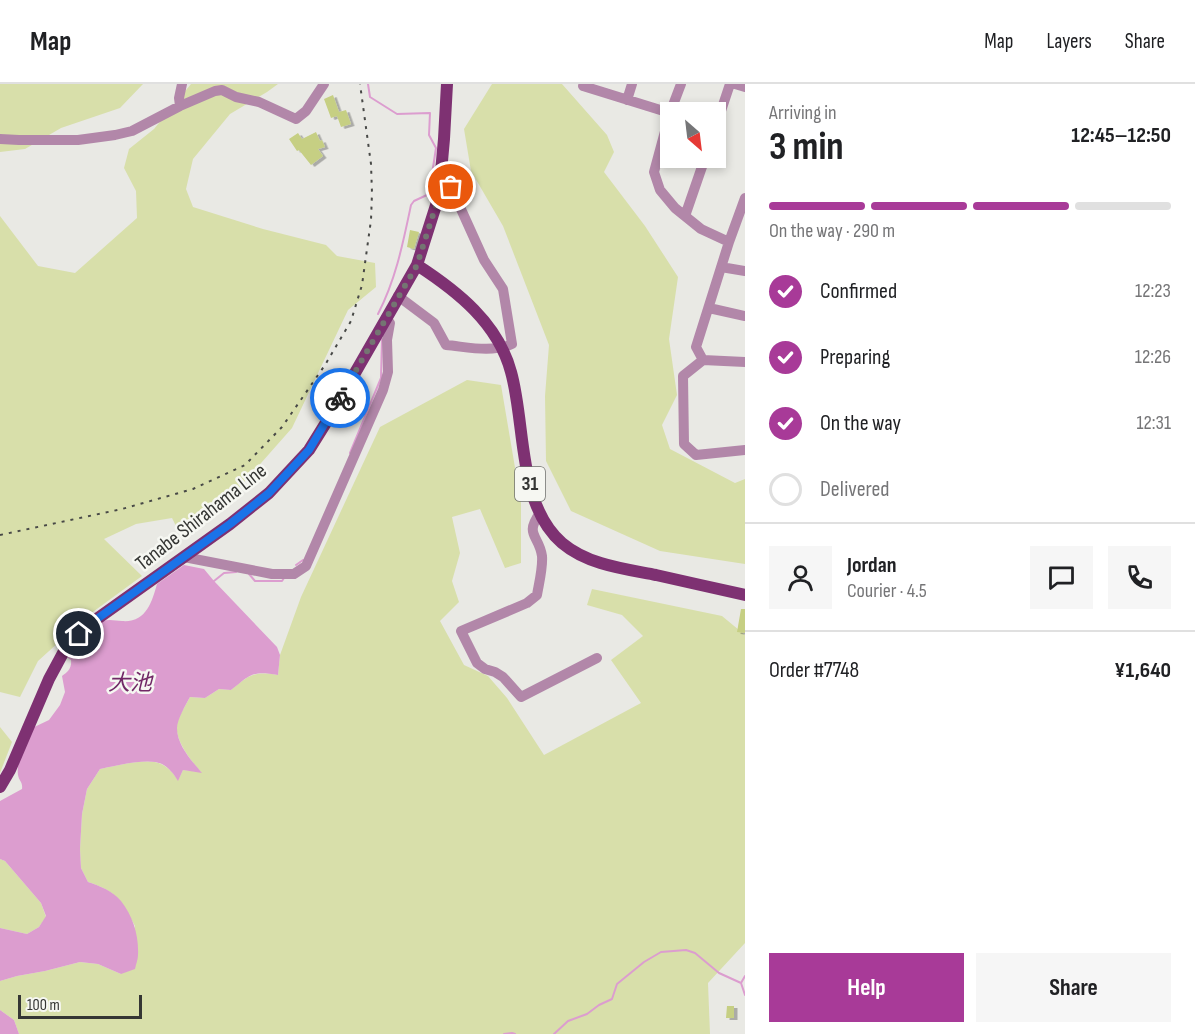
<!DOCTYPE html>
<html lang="en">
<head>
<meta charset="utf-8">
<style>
  body { margin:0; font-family:"Sofia Sans Condensed","Noto Sans JP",sans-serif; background:#f6f6f6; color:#202124; height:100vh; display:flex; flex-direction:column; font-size:22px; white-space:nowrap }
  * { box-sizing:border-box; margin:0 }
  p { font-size:20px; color:#757577 }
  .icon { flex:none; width:33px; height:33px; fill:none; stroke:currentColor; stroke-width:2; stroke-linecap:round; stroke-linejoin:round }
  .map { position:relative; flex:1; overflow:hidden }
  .panel { display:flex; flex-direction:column; background:#fff; width:450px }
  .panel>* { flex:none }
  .needle { width:39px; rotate:152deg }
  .controls { position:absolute; left:660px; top:18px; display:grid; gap:12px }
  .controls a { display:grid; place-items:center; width:66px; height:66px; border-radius:0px; background:#fff; box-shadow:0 3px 9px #0003; font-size:30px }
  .scale { position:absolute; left:18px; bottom:15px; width:124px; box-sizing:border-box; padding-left:6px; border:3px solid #353634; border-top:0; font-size:16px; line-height:21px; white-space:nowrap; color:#353634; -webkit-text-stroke:4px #f6f7f2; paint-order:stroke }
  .pin { position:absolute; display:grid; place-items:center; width:51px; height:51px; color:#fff; margin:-26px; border:3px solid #fff; border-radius:50%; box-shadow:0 2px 6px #0007 }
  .courier { position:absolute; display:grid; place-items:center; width:60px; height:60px; margin:-30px; border:4px solid #1a73e8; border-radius:50%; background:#fff; color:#222; box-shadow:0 2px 8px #0007 }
  .head em { font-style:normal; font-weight:700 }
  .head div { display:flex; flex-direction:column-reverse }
  .head { display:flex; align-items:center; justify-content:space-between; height:102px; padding:0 24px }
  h1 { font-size:39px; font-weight:700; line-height:45px }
  .bar { display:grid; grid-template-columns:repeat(4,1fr); gap:9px 6px; align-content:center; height:72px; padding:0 24px }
  .bar i { height:8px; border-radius:4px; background:#e0e0e0 }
  .bar .on { background:#a83a98 }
  .bar p { grid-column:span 4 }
  .line { display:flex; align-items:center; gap:15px; padding:0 24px; border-top:2px solid #e0e0e0 }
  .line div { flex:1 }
  .round { display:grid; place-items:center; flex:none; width:63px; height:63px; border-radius:0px; background:#f6f6f6 }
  ol { padding:0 24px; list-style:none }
  li { display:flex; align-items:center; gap:18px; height:66px }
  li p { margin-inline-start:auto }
  li .icon { padding:6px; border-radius:50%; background:#a83a98; color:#fff; stroke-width:4 }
  li:last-child { color:#757577 }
  li i { width:33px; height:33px; border:3px solid #e0e0e0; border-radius:50% }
  .action { display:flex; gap:12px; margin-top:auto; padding:12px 24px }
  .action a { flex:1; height:69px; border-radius:0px; background:#a83a98; color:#fff; font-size:24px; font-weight:700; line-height:69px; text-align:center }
  .action a+a { background:#f6f6f6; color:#202124 }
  header { display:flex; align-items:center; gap:36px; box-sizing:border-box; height:84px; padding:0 30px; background:#fff; border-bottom:2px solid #e0e0e0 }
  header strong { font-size:28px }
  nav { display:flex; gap:33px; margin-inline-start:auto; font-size:21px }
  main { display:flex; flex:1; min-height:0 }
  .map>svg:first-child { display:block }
</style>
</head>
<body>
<header>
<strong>Map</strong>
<nav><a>Map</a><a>Layers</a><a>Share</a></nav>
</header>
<main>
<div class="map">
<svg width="745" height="950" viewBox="0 0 745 950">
  <defs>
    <filter id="shadow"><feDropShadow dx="3.5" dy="2" stdDeviation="0" flood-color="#0004"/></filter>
  </defs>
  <rect width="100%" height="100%" fill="#e9e9e4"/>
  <path fill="#d8dfaa" d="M0 0H143L120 24 61 44 25 65 0 68Z
    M191 0H278L267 8 230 30 193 75 186 105 193 123 263 145 326 161 337 172 375 179 376 203 348 226 292 344 216 430 179 448 172 434 136 440 104 455 142 492 90 530 38 577 20 613 0 608V132L38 182 75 189 137 134 136 107 124 84 129 65 154 45Z
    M492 0H562L607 51 614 68 604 88 645 142 678 193 669 255 677 311 662 341 670 365 735 399 745 395V480L660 467 571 427 546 377 545 312 549 261 503 142 471 87 464 45Z
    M467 296 501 301 521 419V479L505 484 480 425 452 433 460 469 452 497 459 518 440 537 464 581 488 592 507 614 544 671 641 619 611 576 643 552 622 531 587 521 592 505 722 532 745 551V859L708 899 710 950H19L14 936 0 926V897L17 892 45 887 80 878 98 880 121 890 135 842C121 816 118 808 88 798L81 784 80 765 82 730 87 705 100 685C115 682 148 673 161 680 168 683 174 690 178 696L183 686 201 688C191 677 174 655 177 640 179 631 186 621 190 613L205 614 219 605 231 606C249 591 253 587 278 591L280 571 301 513 380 343Z
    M0 643 12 658 0 689Z
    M0 775 5 777 41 819 46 833 39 843 27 850 0 844Z"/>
  <path fill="#dc9dcf" d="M184 481 204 485 214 497 277 563 280 571 278 591C252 586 250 591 231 606L219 605 205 614 190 613C186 620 177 636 177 644 177 661 191 676 202 689L183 686 178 697C174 690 169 684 162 680 148 673 115 682 100 685L87 705 82 730 80 765 81 784 88 798C100 802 113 807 121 817 133 832 139 852 138 871 138 875 136 880 135 885L121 890 98 880 80 878 45 887 17 892 0 897V844L27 850 39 843 46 832 41 819 5 777 0 775V717L22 705C23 698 19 697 18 691 16 680 25 657 28 646L49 636 60 621 65 608 62 592C68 588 72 584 71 576L65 572C74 563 92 542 103 537 110 535 116 537 122 537 146 539 152 518 157 500Z
    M0 926 14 936 19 950H0Z"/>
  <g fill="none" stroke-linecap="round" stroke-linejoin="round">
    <path stroke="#dc9dcf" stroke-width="2" d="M368 0 370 13 397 30 430 29 429 51 436 64 429 110 414 117 411 121C403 159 396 195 378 230
      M350 369 381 294 382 255
      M296 481 303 476
      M249 490 255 497H282L284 494
      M214 497 224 489 236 488
      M745 892 741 899 745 911
      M504 950 512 949 515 950
      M554 950 568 937 587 930 599 921 612 915 617 900 644 878 661 868 686 866 695 869 719 889 741 899"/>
  </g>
  <path fill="#c6cf83" filter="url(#shadow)" d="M333 11 339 28 346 26 351 40 341 43 337 32 331 34 324 15Z
    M316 48 320 57 322 56 325 63 318 65 323 72 311 81 299 66 297 67 289 55 298 49 302 55Z
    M410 146 419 148 414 165 407 163Z
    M741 525H745V549L737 548Z
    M727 922H734V934H726Z"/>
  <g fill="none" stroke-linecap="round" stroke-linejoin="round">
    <path stroke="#b287a9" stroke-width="10" d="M584 0 583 2 670 29
      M681 0 670 29 654 88 660 106 675 124 701 145 729 158
      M735 0 745 3
      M627 16 632 0
      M180 22 215 7 222 6 236 13 259 18 296 35 306 27 324 0
      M716 42 730 0
      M0 55 19 56H78L115 51 132 47 180 22 179 14 182 0
      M685 132 705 74
      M721 183 745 187
      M398 212 434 239 446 261C468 263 491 269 512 260L503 205 484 176 451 103 440 99
      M709 224 745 232
      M703 276 696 263 729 158 745 114
      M745 278 703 276 683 292 684 360 696 371 745 366
      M540 429C524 451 539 451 542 472 543 484 539 499 537 511L527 519 461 547 477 579 485 585 495 588 503 593 521 613 597 574
      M184 473 272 490H294L306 482 383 306 388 288 387 256 390 239 386 234"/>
    <path stroke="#7e3172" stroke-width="12" d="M417 181C457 207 498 239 511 288 526 341 517 420 562 459 588 481 625 485 656 491 686 498 715 504 745 511
      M0 703 10 686 49 595 63 569 79 550 94 537 230 440 269 409 309 366 332 329 417 181 437 118 440 99 444 55 447 0"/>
    <path stroke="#484947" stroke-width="2" stroke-dasharray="3 6" stroke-linecap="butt" d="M0 451 122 425 193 405 245 381 282 343 325 281 351 237 362 201 371 136 372 109 371 80 360 0"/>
  </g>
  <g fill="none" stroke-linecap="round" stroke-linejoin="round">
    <path stroke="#747572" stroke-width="6" stroke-dasharray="0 10.8" d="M340 314 417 181 437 118 440 99 451 103"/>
    <path stroke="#1a73e8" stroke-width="8" d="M79 550 94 537 230 440 269 409 309 366 340 314"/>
  </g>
  <g text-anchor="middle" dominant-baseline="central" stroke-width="5" stroke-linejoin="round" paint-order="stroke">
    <rect fill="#f6f7f2" stroke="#6f706d" stroke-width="1.5" x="515" y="383" width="30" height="34" rx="4.5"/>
    <g font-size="20" font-weight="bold" fill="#353634">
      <text x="530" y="400">31</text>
    </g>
    <g font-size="21" fill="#353634" stroke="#f6f7f2">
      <text transform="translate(201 433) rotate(-38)">Tanabe Shirahama Line</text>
    </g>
    <g font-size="22" font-style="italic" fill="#712866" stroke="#f6f7f2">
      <text x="130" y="599">大池</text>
    </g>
  </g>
</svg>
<div class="controls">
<a><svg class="needle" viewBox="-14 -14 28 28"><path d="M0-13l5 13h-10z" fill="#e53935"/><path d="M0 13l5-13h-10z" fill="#757577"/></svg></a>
</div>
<div class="scale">100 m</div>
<div class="pin" style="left:451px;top:103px;background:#ea580c"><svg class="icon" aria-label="bag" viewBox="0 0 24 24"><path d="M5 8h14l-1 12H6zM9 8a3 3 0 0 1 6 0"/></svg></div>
<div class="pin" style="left:79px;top:550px;background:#1f2937"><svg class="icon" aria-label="home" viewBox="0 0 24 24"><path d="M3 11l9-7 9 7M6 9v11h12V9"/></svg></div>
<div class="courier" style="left:340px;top:314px"><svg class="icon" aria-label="bike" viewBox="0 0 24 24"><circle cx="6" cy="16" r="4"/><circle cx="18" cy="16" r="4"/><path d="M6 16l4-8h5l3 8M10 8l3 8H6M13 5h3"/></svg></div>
</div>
<section class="panel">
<div class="head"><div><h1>3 min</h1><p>Arriving in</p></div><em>12:45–12:50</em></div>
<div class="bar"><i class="on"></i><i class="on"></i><i class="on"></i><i></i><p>On the way · 290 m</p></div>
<ol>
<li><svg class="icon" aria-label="check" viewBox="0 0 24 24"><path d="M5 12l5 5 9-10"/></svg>Confirmed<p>12:23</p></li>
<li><svg class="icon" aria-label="check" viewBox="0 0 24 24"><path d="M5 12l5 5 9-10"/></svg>Preparing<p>12:26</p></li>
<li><svg class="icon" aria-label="check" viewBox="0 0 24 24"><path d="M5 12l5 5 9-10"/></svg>On the way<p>12:31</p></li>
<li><i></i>Delivered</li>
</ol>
<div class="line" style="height:108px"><a class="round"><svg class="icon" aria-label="person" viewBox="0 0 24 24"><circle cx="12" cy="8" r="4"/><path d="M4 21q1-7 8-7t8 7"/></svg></a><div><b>Jordan</b><p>Courier · 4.5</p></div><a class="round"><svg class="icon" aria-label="chat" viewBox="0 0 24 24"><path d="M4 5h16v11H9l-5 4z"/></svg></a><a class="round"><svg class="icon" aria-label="phone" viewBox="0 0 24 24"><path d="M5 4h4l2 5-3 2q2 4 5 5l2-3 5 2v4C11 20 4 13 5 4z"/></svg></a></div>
<div class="line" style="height:78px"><div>Order #7748</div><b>¥1,640</b></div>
<div class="action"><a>Help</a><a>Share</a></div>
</section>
</main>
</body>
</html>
